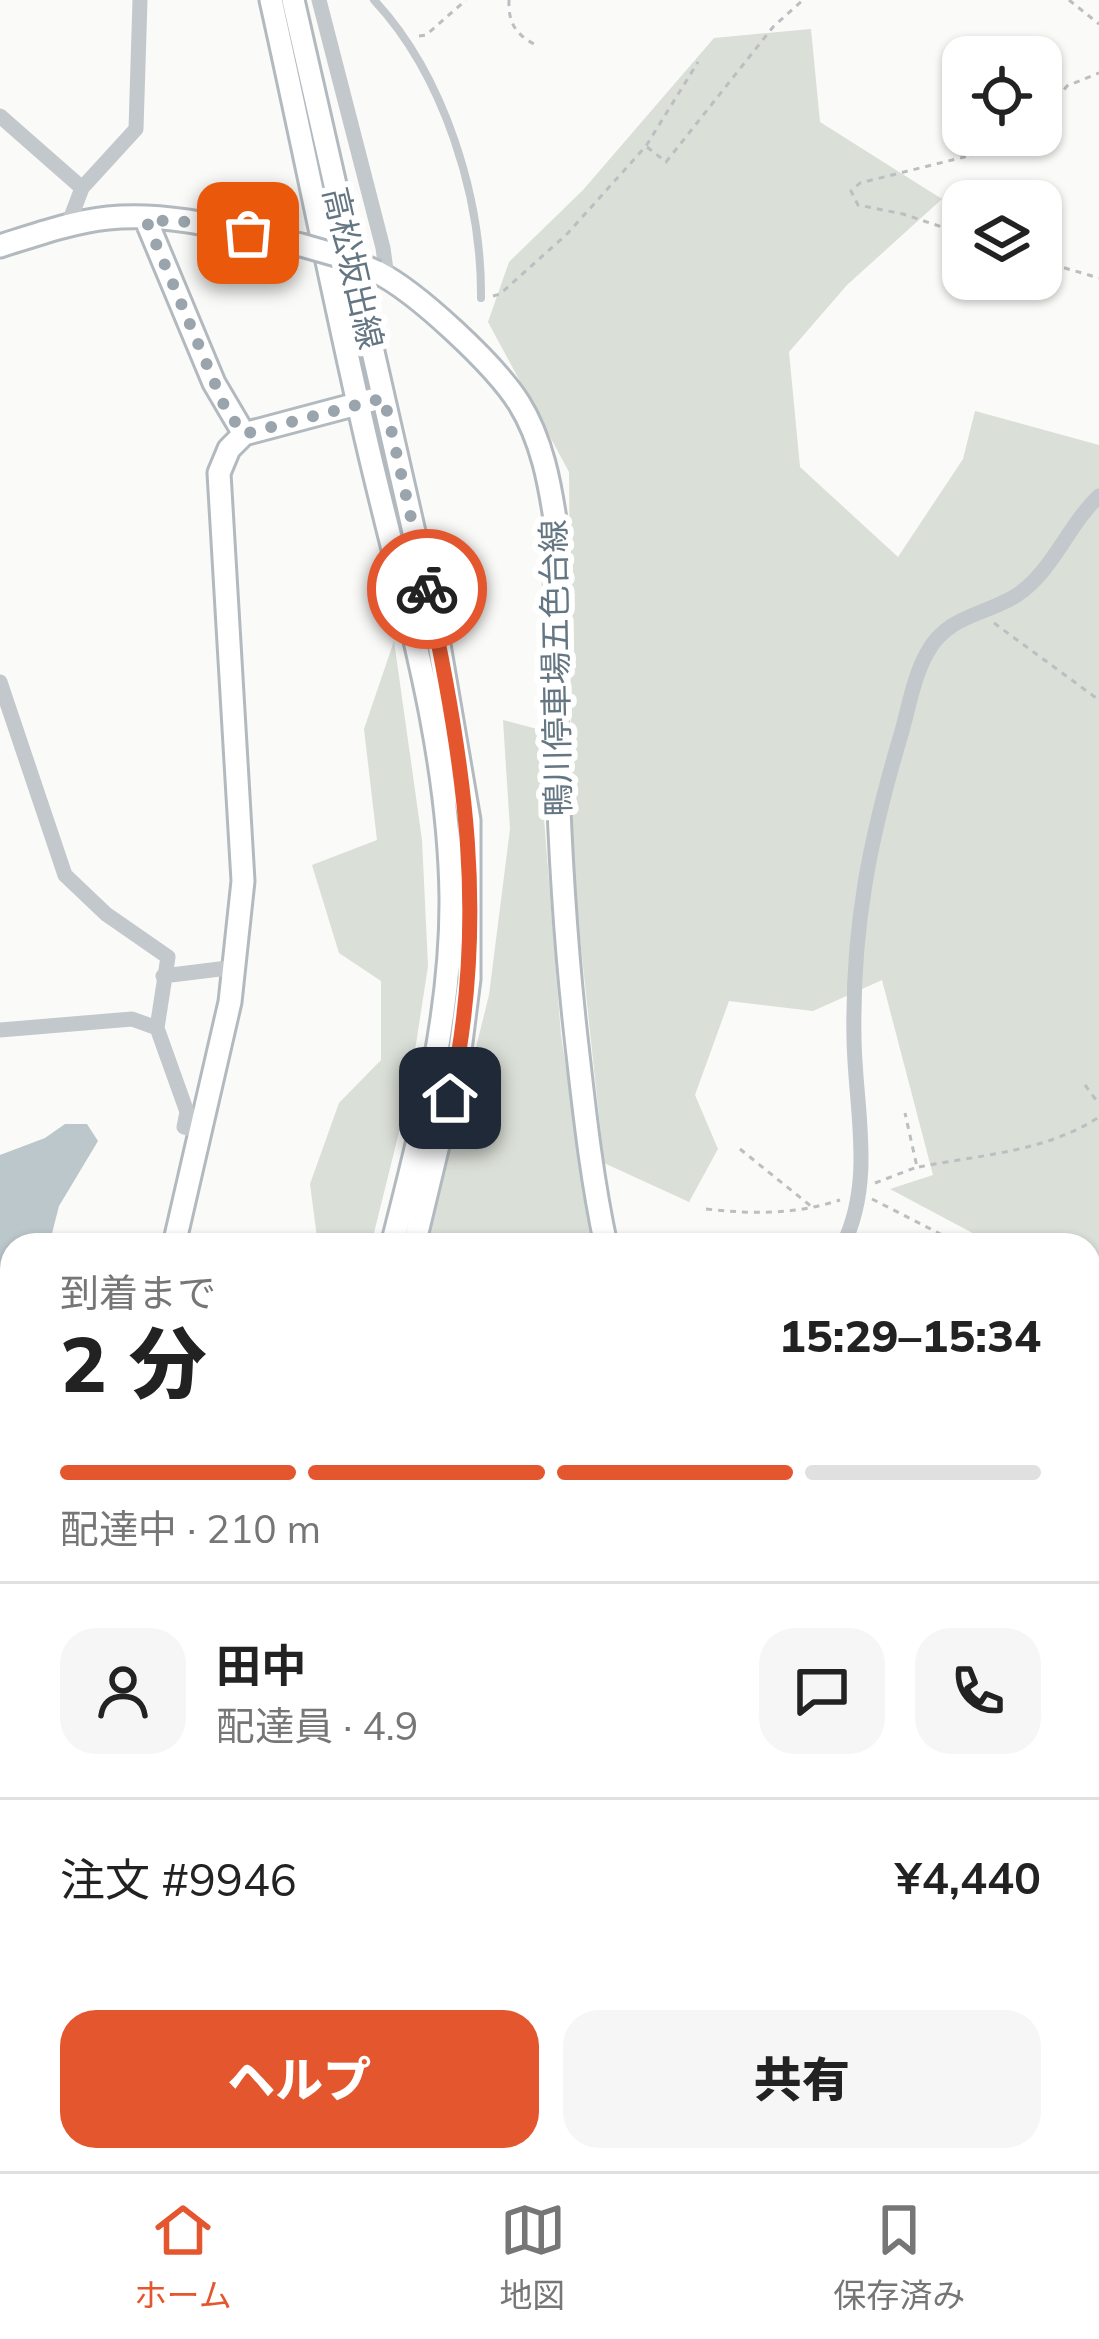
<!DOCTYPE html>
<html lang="ja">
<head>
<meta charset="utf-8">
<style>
  body { margin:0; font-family:Mulish,"Noto Sans JP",sans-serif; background:#f6f6f6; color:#222; height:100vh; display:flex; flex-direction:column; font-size:45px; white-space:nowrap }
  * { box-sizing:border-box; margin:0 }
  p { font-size:39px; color:#767676 }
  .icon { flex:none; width:66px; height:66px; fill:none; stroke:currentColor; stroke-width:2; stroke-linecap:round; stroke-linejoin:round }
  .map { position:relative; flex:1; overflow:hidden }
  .drawer { position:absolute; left:0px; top:1233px; width:1101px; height:939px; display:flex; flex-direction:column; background:#fff; border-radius:36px 36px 0 0; box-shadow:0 3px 9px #0004 }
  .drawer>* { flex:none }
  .controls { position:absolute; left:942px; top:36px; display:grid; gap:24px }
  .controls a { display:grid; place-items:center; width:120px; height:120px; border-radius:24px; background:#fff; box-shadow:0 3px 9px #0004; font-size:60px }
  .pin { position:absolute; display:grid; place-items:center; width:102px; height:102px; color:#fff; margin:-51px; border-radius:24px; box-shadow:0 6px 18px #0006 }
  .courier { position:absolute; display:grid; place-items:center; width:120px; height:120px; margin:-60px; border:9px solid #e4572e; border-radius:50%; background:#fff; color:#222; box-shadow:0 3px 15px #0007 }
  .overview em { font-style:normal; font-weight:800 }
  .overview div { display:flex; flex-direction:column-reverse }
  .overview { display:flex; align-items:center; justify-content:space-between; height:204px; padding:0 60px }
  h1 { font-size:78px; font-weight:800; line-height:90px }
  .bar { display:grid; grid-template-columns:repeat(4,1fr); gap:18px 12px; align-content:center; height:144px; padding:0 60px }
  .bar i { height:15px; border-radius:9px; background:#e0e0e0 }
  .bar .selected { background:#e4572e }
  .bar p { grid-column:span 4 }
  .line { display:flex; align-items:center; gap:30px; padding:0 60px; border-top:3px solid #e0e0e0 }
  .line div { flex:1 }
  .round { display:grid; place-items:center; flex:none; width:126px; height:126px; border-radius:36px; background:#f6f6f6 }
  .cta { display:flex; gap:24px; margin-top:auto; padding:24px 60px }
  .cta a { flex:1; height:138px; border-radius:36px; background:#e4572e; color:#fff; font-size:48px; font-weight:800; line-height:138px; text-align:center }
  .cta a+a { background:#f6f6f6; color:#222 }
  .dock { display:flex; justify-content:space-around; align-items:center; height:168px; border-top:3px solid #e0e0e0; background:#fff; font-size:33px; color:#767676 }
  .dock a { display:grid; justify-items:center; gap:6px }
  .dock .selected { color:#e4572e }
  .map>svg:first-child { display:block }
</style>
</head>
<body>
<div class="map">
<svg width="1099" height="2171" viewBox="0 0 1099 2171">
  <rect width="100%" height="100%" fill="#fafaf8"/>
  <path fill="#dadfd7" d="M811 29 820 122 942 199 847 285 789 352 800 467 898 557 963 459 975 411 1099 445V2171H519L515 2160H1089V1245H995L890 1189 933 1175 882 980 813 1011 729 1001 695 1095 718 1149 689 1202 604 1163 572 863 569 472 488 322 509 262 583 190 714 38Z
    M394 641 422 840 428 966 408 1096 371 1245H318L310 1184 339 1103 381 1060V981L339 953 312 865 377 840 364 729Z
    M503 720 537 729 561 1035 594 1245H427L489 995 510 829Z
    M74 2160H195L193 2171H74Z"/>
  <path fill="#bbc7cb" d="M65 1124H87L98 1141 59 1206 49 1245H12V1338L0 1326V1155L45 1138Z"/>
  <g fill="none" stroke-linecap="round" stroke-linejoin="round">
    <g stroke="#b3babf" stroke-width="27">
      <path id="secondary" d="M271 0C304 148 333 296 367 443 402 594 449 742 451 897 452 1016 421 1131 392 1245
        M293 0 437 633 469 820V979L459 1058 414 1245
        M146 220 214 383 244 434
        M0 246C35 235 71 222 108 218 171 211 240 232 301 245
        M377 272C417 292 495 365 519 403 542 440 550 484 556 526 553 698 557 867 576 1037 584 1107 591 1176 606 1245
        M174 1245 230 1002 243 881 219 473 229 449 244 434 372 400
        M1089 1300 1099 1293
        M1089 1593 1099 1577
        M1089 1772 1099 1762
        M426 2160 431 2171
        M456 2160 461 2171
        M42 2171V2160"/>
    </g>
    <path stroke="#bbbfc2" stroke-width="3" stroke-dasharray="6 6" stroke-linecap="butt" d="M509 0C508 23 516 35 536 45
      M1069 0 1099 24
      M419 36 426 35 466 0
      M1041 117 1067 86 1099 73
      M647 147 666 162 773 27 803 0
      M963 234 903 214 858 205 851 191 860 183 972 155 1017 135
      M1041 261 1099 278
      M493 296 500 294 568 233 646 146 698 62
      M994 623 1099 700
      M1085 1085 1099 1104
      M740 1149 812 1207
      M919 1167C979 1155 1046 1152 1099 1117
      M875 1183 917 1167 905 1113
      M872 1199 962 1245
      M706 1209C753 1214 794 1215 840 1200"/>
    <path stroke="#c3c8cc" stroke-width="8" d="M374 0C444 75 482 197 481 298"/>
    <path stroke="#c3c8cc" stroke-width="15" d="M319 0 383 248 387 277
      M0 116 82 188 68 225
      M82 188 136 129 140 0
      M0 682 65 875 106 914 168 957 157 1028
      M163 976 236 967
      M0 1030 132 1019 157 1028 187 1112 184 1127 201 1131
      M843 1245C875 1179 855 1109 854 1038 852 925 870 838 902 731 909 706 914 676 927 653 947 615 986 615 1017 595 1053 571 1068 525 1099 496
      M22 2160 23 2171
      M0 2161 12 2154"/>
    <use href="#secondary" stroke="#fff" stroke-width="21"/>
    <g stroke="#b3babf" stroke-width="27" stroke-linecap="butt">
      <path id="secondary-bridge" d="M301 245 343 257 377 272"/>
    </g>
    <use href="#secondary-bridge" stroke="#fff" stroke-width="21"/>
  </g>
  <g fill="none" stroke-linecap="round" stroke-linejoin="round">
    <path stroke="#99a4ac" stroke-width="12" stroke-dasharray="0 21.6" d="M248 233 188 222 146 220 226 410 244 434 384 398 427 589"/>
    <path stroke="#e4572e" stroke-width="15" d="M427 589C465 762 489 922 450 1098"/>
  </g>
  <g text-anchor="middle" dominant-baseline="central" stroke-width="12" stroke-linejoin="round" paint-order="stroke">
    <g font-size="33" fill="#657683" stroke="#fff">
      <text transform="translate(354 268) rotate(77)">高松坂出線</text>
      <text transform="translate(555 668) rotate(-91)">鴨川停車場五色台線</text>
    </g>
  </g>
</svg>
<div class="controls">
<a><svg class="icon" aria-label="locate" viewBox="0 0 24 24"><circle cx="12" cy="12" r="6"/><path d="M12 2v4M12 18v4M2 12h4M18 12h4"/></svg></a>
<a><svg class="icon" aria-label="layers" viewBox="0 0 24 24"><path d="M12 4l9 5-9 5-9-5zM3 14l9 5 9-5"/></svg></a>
</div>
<div class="pin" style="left:248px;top:233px;background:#ea580c"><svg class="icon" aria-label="bag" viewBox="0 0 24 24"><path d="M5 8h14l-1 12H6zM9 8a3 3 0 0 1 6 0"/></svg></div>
<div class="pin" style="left:450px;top:1098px;background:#1f2937"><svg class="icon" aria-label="home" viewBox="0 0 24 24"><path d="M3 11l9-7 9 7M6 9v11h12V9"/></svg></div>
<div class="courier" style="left:427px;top:589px"><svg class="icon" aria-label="bike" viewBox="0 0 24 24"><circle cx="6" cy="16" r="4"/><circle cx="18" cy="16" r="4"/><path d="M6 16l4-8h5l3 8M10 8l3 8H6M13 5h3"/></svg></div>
<section class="drawer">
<div class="overview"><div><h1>2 分</h1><p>到着まで</p></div><em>15:29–15:34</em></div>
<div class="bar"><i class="selected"></i><i class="selected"></i><i class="selected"></i><i></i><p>配達中 · 210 m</p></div>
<div class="line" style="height:216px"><a class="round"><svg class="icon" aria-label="person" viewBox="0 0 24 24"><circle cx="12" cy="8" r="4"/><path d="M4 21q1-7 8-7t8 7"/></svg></a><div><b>田中</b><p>配達員 · 4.9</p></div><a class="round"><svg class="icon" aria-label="chat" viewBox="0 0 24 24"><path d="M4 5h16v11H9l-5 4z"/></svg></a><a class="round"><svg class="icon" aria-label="phone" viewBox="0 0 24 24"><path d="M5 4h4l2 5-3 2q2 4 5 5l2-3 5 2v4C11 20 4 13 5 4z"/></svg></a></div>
<div class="line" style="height:156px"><div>注文 #9946</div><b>¥4,440</b></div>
<div class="cta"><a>ヘルプ</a><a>共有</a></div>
</section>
</div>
<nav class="dock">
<a class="selected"><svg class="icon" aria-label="home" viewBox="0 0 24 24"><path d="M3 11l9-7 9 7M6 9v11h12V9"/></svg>ホーム</a>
<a><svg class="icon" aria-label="map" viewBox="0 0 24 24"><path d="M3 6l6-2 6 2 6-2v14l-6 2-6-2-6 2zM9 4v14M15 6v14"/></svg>地図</a>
<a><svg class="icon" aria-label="saved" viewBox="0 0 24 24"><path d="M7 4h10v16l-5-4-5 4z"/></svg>保存済み</a>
</nav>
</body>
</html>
